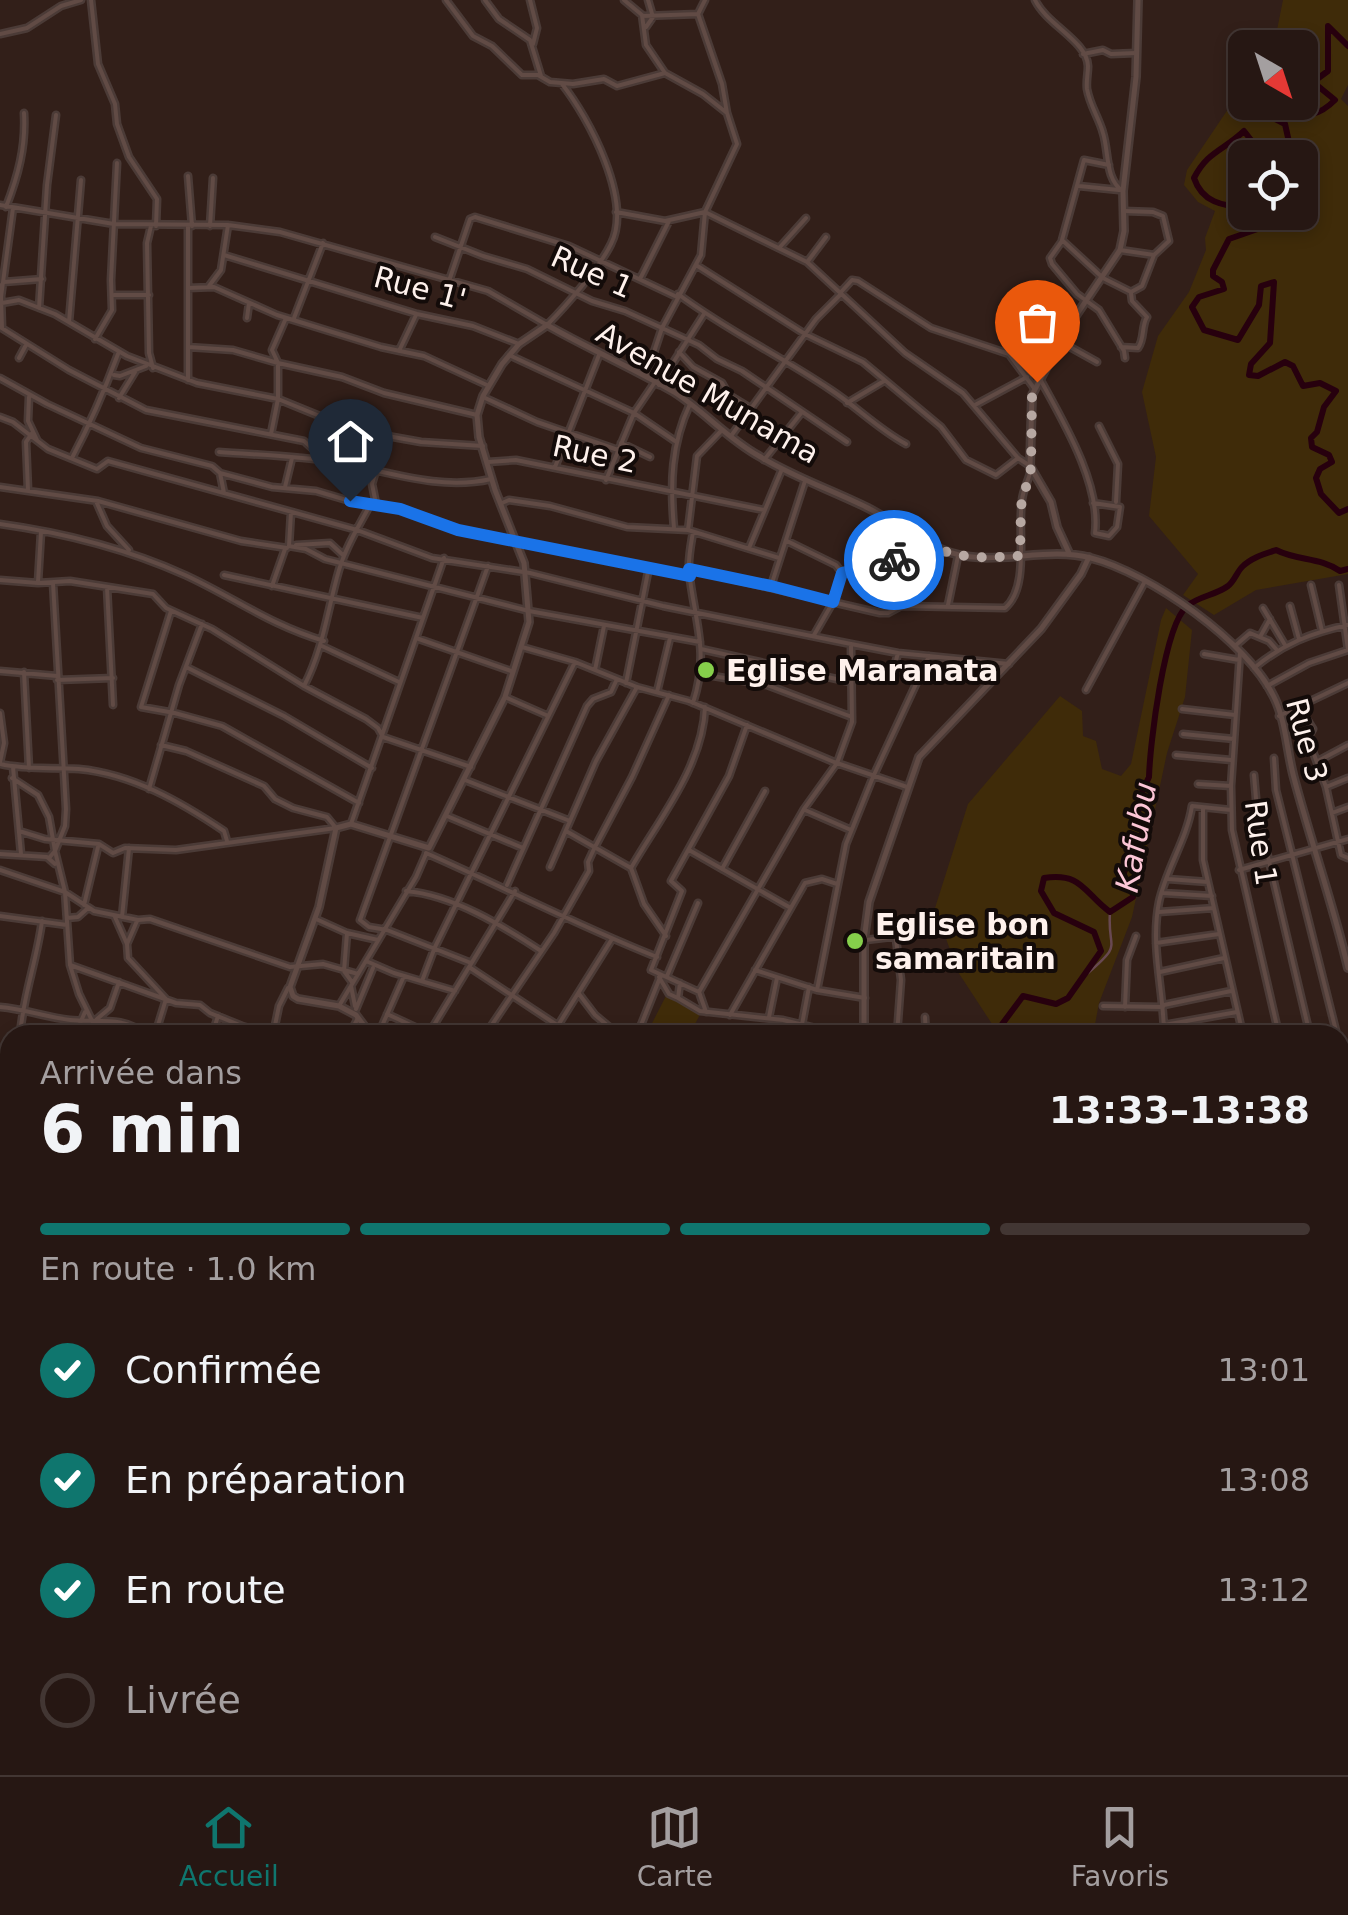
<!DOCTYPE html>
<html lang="fr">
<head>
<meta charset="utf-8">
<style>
  body { margin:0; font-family:"DejaVu Sans",sans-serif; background:#322421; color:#f1f3f6; height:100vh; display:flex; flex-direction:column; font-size:38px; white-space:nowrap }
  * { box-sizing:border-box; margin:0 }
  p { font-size:32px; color:#a49fa0 }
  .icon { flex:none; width:55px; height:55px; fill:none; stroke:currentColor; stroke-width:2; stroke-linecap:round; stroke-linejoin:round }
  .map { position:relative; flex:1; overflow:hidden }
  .drawer { position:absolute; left:0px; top:1025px; width:1350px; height:750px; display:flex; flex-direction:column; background:#261713; border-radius:30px 30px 0 0; box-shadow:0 5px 15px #0003,0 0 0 2px #423633 }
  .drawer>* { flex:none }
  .needle { width:65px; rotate:141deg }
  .controls { position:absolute; left:1228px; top:30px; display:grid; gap:20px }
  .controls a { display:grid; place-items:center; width:90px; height:90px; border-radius:15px; background:#261713; box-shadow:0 5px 15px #0003,0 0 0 2px #423633; font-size:50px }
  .pin { position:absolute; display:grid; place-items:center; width:85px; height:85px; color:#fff; margin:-102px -42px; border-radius:50% 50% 50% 0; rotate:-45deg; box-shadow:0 0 10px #0007 }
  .pin .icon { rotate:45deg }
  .courier { position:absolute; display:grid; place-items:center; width:100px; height:100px; margin:-50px; border:8px solid #1a73e8; border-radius:50%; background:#fff; color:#222; box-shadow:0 2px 12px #0007 }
  .headline em { font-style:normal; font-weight:700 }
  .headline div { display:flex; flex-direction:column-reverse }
  .headline { display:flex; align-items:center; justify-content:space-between; height:170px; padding:0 40px }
  h1 { font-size:65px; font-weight:700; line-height:75px }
  .bar { display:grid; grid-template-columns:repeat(4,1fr); gap:15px 10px; align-content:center; height:120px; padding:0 40px }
  .bar i { height:12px; border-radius:8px; background:#423633 }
  .bar .active { background:#0f766e }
  .bar p { grid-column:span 4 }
  ol { padding:0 40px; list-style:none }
  li { display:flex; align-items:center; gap:30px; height:110px }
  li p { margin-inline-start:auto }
  li .icon { padding:10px; border-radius:50%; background:#0f766e; color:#fff; stroke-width:4 }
  li:last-child { color:#a49fa0 }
  li i { width:55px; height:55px; border:5px solid #423633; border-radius:50% }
  .menu { display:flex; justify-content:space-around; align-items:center; height:140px; border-top:2px solid #423633; background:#261713; font-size:28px; color:#a49fa0 }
  .menu a { display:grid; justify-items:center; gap:5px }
  .menu .active { color:#0f766e }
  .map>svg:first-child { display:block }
</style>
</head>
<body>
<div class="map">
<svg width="1348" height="1775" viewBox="0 0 1348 1775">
  <rect width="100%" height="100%" fill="#321f19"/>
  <path fill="#3f2b09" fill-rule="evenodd" d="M1283 0H1348V85L1341 99 1348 106V574L1256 590 1214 615 1183 595 1198 574 1149 516 1156 457 1142 392 1158 336 1189 292 1206 250 1205 238 1215 211 1198 202 1184 185 1187 170 1245 84V102H1300V48L1270 47 1275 40ZM1245 158H1300V212H1245Z
    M1166 608 1192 630 1185 697 1167 753 1132 917 1099 1003 1093 1035H994V1027L958 972 935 908 968 804 1060 696 1082 711 1083 736 1096 741 1102 769 1121 776 1131 764 1161 620Z
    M668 992 702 1011 689 1035H646Z
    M789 1765H994L993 1775H785Z"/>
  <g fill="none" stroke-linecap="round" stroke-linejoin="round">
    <path stroke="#684851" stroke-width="2.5" d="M1088 973C1124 942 1107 951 1110 912
      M0 1672 10 1671
      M186 1775 189 1765"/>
    <path stroke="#27000e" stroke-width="6" d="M1253 102 1254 108 1285 124 1289 142 1286 152 1275 158
      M1292 102C1302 124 1323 112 1335 100L1313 82 1328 71V26L1348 46
      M1245 207C1222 206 1202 202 1194 178 1208 151 1223 151 1244 131L1265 158
      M1266 212 1269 225 1229 239 1213 270V276L1222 282 1224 289 1199 297 1192 307 1204 330 1238 340 1259 305 1261 286 1274 282 1270 343 1251 364 1249 375 1258 376 1285 362 1293 366 1303 386 1320 383 1336 391 1324 407 1317 432 1311 438 1312 447 1329 455 1332 462 1320 469 1316 478 1321 494 1339 513 1348 509
      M1002 1035 1000 1027 1023 996 1056 1004 1068 998 1101 951 1094 932 1054 913 1041 891 1044 878C1082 872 1084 893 1110 912L1133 897 1132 888 1122 881 1125 869 1136 862 1144 824 1138 813 1142 792 1149 777C1150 744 1164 626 1187 606 1199 596 1216 595 1228 586 1234 582 1237 572 1242 567 1251 558 1264 554 1276 550 1298 561 1320 557 1340 571L1348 569
      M874 1775 877 1765"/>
    <g stroke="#4b3b37" stroke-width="9">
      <path id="minor" d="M91 0 98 64 115 104 117 124 129 157 157 199 156 226
        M446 0 473 36 492 46 522 75H538L550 82 573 84 604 79 617 86 665 73 703 94 727 113 737 144 705 212 701 255 662 328 646 376
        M485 0 499 19 530 40 541 76
        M530 0 537 28 533 44
        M624 0 642 15 646 45 665 73
        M705 0 698 14 722 84 727 113
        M1035 0C1047 25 1087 41 1088 66 1088 74 1086 81 1087 89 1090 106 1099 118 1103 133 1109 152 1105 180 1123 191
        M643 16 698 14
        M646 27 653 17 648 0
        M0 34 27 28 61 6 81 0
        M1083 54 1103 50 1111 54 1136 53
        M1109 165 1084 160 1062 240 1103 278 1131 292 1142 286 1154 255
        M188 176 192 226
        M1079 186 1119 190
        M0 205 114 224 228 225 280 232 488 291 547 325C566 306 600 267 611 244 633 201 589 118 562 84
        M6 207C18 176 26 147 24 113
        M616 212 665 221 705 212 807 262 905 353 963 393 1018 458 1030 466
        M151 226 147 243 149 353 153 368
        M210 226 213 178
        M188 227V380
        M435 237 483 256 527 269 592 301 625 311 699 345 717 359 742 371 847 442
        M1062 241 1050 258 1052 264 1077 294 1099 310 1124 351 1125 358
        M780 247 806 218
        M1120 250 1154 255 1169 241 1163 216 1153 212 1124 211
        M224 255 417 314 473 326 519 344
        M808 261 826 237
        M696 265 805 334 863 362 941 427 966 460 996 475 1018 458
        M640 279 669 221
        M449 281 470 219 475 217 569 246 677 297
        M209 286 221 270 228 225
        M0 287 4 282 42 279
        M188 288 214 287 277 315 381 347 424 356 489 386
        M841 292 852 280 858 281 931 328 1009 354 1034 388
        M678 294C726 330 781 356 831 390 857 407 878 429 906 444
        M114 295H149
        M2 303 19 300 55 314 127 356 197 383 278 399 354 430 421 442 483 446
        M1056 307 1075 317
        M39 308 47 185 56 115
        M247 318 249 303
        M286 318 272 350 278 363 342 377 384 393 477 415
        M294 318 323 243
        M69 322 81 180
        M0 327 69 370 146 410 304 441 315 451 318 460
        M2 328 1 297 13 208
        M95 339 112 310 111 280 117 163
        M1061 342 1097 362
        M188 347 233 350 278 363V399L271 434
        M1121 347 1138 348C1145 338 1141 327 1147 317L1132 301 1131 293
        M399 351 416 315
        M679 352 693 367 722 383 729 395 752 409
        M509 355 634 413 675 441
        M19 358 26 345
        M114 375 120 376 146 366
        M0 378 47 404 141 448 212 466 220 473 272 487 316 491 350 501 406 511 458 530 690 576
        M1040 379C1063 421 1101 484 1095 533L1109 536 1117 527 1120 507 1093 503
        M659 385 704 314
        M29 397 28 421 37 440
        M483 397 537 422 618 450
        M119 398 135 372
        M847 403 884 381
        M975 405 1027 377
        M0 417 13 422 48 449 97 469 108 461 357 530 432 558 530 573 663 606 851 644 898 653 1009 664
        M1099 426 1118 464 1116 502
        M731 436 816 319 841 294
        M621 443 650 457
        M219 452C258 455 298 456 336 462 387 471 439 491 491 479
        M72 458C90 424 105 389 118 354
        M764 460 802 412
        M488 462 516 460 764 510
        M555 467 599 355
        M220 473 224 493
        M606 480 634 413 655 382
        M0 487 98 501 241 541 287 548
        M285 487 292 458
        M28 490 26 442 33 432
        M96 501 107 526 129 550
        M502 503 509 500 550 506 627 527 688 530 779 558
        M376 504 372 484 376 470
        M0 524C65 533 125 548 185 575 235 598 268 624 324 641
        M674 528C670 484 671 444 690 404
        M688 530 697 456 721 431
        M787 541 836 565 842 573
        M296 545 330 543 344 556
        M289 546 306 549 325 559 529 611 700 642
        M289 546 291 512
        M749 548 782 469
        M689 569 880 613H888L901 606 1005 608C1030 587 1017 531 1022 500 1023 489 1029 480 1031 469
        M842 573 882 562 918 558 941 550
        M224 575 423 618 444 558
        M0 580 38 583 70 581 153 594 166 608 212 629 304 686 366 719 378 728 383 737 471 767
        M38 582 41 532
        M53 583 66 809 65 826 55 851 65 892 70 965 79 994 99 1035
        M1311 585 1322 631
        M1339 585 1348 650
        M272 586 285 549
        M771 586 805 481
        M107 587 113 705
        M948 605 958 556
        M1290 606 1299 639
        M1263 608 1285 645
        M814 635 833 602 842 573
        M1260 637 1270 619
        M416 638 511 671
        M1236 645 1250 633 1269 641 1276 649
        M322 646 399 682
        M522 647 575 662 637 687 689 701 834 762 907 787
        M701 649 850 682
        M1240 653 1231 786 1232 830 1279 1035
        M1204 654 1239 660
        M186 667 284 716 372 768
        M1254 668C1283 644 1311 633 1348 625
        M595 670 604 626
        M0 671 57 676
        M24 672 29 768
        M701 674 767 685 852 717
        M892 675 898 653
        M57 680 113 678
        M626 683 649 567
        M304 686C324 647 327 611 339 570 346 546 359 526 370 505
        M1267 686 1309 663 1348 650
        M1086 690 1144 583
        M657 692 670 638
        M505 697 546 715
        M693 703C710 651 694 620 689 571 688 558 691 544 693 532
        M1298 705 1313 729 1308 738 1326 787 1341 855 1348 858
        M1182 709 1235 715
        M169 712 141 707 171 611
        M171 712 222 726 359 803
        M0 713 4 743 0 762
        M1279 716 1348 683
        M1183 734 1234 739
        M161 745 186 751 264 786 275 799 293 808 327 817 336 828
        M1176 755 1231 760
        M1274 758 1276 790 1337 1035
        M1318 761 1348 745
        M0 764C26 770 53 767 79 769 132 774 181 802 224 831L227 841
        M13 767 21 854
        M1254 775 1257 810 1310 1035
        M12 778 38 795 49 817 55 851 49 858
        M465 780 570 821
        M1198 784 1231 786
        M1326 787 1348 778
        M149 789 179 685 202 624
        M1203 809V860L1243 1035
        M805 810 851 830
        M1332 813 1348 807
        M447 816 523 848
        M351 824 423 618
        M19 831 45 839 99 844 113 853 125 848 176 850 336 828
        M566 831 631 868 644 904 666 936
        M595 847 632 777 669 695
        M689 850 789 907
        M426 853C504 887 578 926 657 957
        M0 854 47 857 55 864
        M550 867 596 761 637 687
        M631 868C659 819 703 766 705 707
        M722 869 765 791
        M0 870 65 892 94 911 138 920 150 919 290 967 323 964 358 974
        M1239 870 1348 839
        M1168 879 1208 882
        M507 885 587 706 593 699 611 692 617 679
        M406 891C453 895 503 926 541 951
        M1163 893 1212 896
        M84 905 98 847
        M1159 912 1214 908
        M0 916 67 925
        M115 917 127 944 128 958 166 999
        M122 917 129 848
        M67 918 78 917 88 908
        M316 919 347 933 378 940
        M347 933 344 971 352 982
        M896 939 901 980 897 1035
        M866 940 916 934
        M1156 943 1219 934
        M127 944 137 921
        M366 961 394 973 455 991
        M471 963 387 930 369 927 360 920 488 566
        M70 965 176 1003 200 1005 210 1013 242 1026 275 1035
        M469 967 557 1025
        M755 970 817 990 865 998
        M1160 972 1224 958
        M667 976 698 903
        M659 977 669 994 678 998
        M422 981 435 947 575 662
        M680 983 678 998 700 1011 783 1020 824 1030 827 1035
        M351 986 355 1006
        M817 990 846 844 873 777 929 656
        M699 992 804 809 837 763 852 722 851 644
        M579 994 595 1015 619 1035
        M1164 1005 1231 991
        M339 1006 416 877 426 854
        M1103 1006 1163 1007
        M0 1007C24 1009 46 1017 70 1020 95 1023 125 1015 145 1035
        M1125 1007 1127 960 1136 936
        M356 1009 373 968
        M706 1012 699 992 651 970 682 891 671 881 729 776 747 725
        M387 1014 428 1033
        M730 1015 805 883 822 879 837 884
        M769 1017 777 978
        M925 1017 926 1035
        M97 1019 110 1008 119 982
        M1164 1025 1237 1012
        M1111 1030 1165 1032
        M20 1035C23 996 37 960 42 921
        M75 1035 85 1012
        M155 1035 166 999
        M212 1035 218 1016
        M273 1035 279 1006 288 988
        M349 1035 358 1018
        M378 1035 404 976
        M428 1035 515 891
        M485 1035 554 933 589 871 588 862 594 849
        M552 1035 612 939
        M637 1035 661 975
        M800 1035 809 987
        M1164 1035C1164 991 1150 947 1159 902 1166 869 1187 839 1192 806L1231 810
        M1340 1051 1348 1092
        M0 1104 10 1105
        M0 1134 10 1090
        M0 1160 10 1173
        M1340 1172 1348 1209
        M0 1196H10
        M5 1269 10 1278
        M0 1293 10 1295
        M1340 1304 1348 1342
        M0 1367 10 1305
        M1340 1372 1348 1371
        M1340 1408 1348 1407
        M0 1426 10 1428
        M1340 1440H1348
        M1340 1473H1348
        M1340 1500 1348 1662
        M0 1606 10 1586
        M1340 1680 1348 1679
        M1340 1712H1348
        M0 1745 10 1706
        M1340 1745H1348
        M206 1765 235 1775
        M304 1765 307 1775
        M357 1765 387 1775
        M505 1765 526 1775
        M1113 1765 1137 1775
        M1170 1765V1775
        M537 1768 574 1775
        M1063 1768 1081 1775
        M75 1772 88 1775
        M75 1775 77 1765
        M256 1775 258 1765
        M357 1775 361 1765
        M413 1775 415 1765
        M467 1775 471 1765
        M593 1775 597 1765
        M594 1775H606
        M617 1775 621 1765
        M660 1775 662 1765
        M691 1775 700 1772 705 1765"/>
    </g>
    <g stroke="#4b3b37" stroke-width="10">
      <path id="tertiary" d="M1069 553 1057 527 1051 502 1030 466 1032 395 1067 329 1120 250 1124 231 1123 191 1136 77 1138 0
        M371 1035 356 1015 339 1006 298 999 293 996 290 987 319 907 336 828 351 824 429 848 505 697 529 622 524 563 495 490 479 437 477 415 483 396 502 364 519 344 547 325C589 349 633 368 674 392 704 411 728 439 759 456 793 477 832 490 868 508 893 521 915 538 941 549 988 570 1042 545 1091 558 1150 573 1248 642 1274 697 1286 721 1287 753 1294 778 1311 842 1333 904 1348 968
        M864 1035V940L869 902 919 757 1041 629 1081 574 1089 557
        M534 1775 539 1765"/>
    </g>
    <use href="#minor" stroke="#614b45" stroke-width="4"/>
    <use href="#tertiary" stroke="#614b45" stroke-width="5"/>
  </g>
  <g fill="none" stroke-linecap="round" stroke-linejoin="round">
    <path stroke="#b7a8a2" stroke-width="10" stroke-dasharray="0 18" d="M894 560 918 558 941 550C967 560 992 557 1020 556L1021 506 1031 468 1032 396 1037 382"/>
    <path stroke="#1a73e8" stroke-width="12" d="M350 501 400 509 458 530 690 576 689 569 771 586 833 602 842 573 894 560"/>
  </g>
  <g fill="#86cf4b" stroke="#130b09" stroke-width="4">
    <circle cx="706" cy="670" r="10"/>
    <circle cx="855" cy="941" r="10"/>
  </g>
  <g text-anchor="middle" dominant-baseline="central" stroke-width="8" stroke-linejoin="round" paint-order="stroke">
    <g font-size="30" fill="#fef1ec" stroke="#130b09">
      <text transform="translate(592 272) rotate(24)">Rue 1</text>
      <text transform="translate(420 288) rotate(15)">Rue 1'</text>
      <text transform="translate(708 393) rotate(30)">Avenue Munama</text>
      <text transform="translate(595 454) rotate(12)">Rue 2</text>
      <text transform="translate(1307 740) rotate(75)">Rue 3</text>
      <text transform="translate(1261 843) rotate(82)">Rue 1</text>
    </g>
    <g font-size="30" font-weight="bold" fill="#fef1ec" stroke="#130b09" text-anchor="start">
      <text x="726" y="670">Eglise Maranata</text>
      <text x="875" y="924">Eglise bon<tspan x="875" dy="34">samaritain</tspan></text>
    </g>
    <g font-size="32" font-style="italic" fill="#fcc6d6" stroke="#130b09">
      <text transform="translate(1136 837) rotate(-80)">Kafubu</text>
    </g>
  </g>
</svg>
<div class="controls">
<a><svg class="needle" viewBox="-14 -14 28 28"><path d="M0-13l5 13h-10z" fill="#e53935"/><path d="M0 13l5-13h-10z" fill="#a49fa0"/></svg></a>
<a><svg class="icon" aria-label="locate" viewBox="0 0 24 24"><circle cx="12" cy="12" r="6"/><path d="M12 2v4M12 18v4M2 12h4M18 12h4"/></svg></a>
</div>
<div class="pin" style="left:1037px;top:382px;background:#ea580c"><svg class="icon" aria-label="bag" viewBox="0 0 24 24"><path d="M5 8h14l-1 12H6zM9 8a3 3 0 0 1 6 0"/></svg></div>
<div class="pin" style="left:350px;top:501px;background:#1f2937"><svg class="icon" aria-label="home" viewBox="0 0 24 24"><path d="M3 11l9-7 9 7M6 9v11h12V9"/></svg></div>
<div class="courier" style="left:894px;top:560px"><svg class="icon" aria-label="bike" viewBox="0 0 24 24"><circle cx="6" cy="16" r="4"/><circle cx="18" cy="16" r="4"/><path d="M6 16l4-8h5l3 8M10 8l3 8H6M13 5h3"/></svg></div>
<section class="drawer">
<div class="headline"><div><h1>6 min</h1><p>Arrivée dans</p></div><em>13:33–13:38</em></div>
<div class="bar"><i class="active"></i><i class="active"></i><i class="active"></i><i></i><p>En route · 1.0 km</p></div>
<ol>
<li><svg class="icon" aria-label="check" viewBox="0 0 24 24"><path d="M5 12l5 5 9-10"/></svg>Confirmée<p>13:01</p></li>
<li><svg class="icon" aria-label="check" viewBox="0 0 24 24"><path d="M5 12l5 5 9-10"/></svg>En préparation<p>13:08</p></li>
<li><svg class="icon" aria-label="check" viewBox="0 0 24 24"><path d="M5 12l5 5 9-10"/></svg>En route<p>13:12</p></li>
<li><i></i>Livrée</li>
</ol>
</section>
</div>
<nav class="menu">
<a class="active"><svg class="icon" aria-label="home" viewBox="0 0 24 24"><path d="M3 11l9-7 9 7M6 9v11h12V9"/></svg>Accueil</a>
<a><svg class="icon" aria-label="map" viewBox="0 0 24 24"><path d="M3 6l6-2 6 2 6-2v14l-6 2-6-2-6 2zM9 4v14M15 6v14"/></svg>Carte</a>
<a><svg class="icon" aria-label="saved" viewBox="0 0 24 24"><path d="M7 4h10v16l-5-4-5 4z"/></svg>Favoris</a>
</nav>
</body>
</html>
